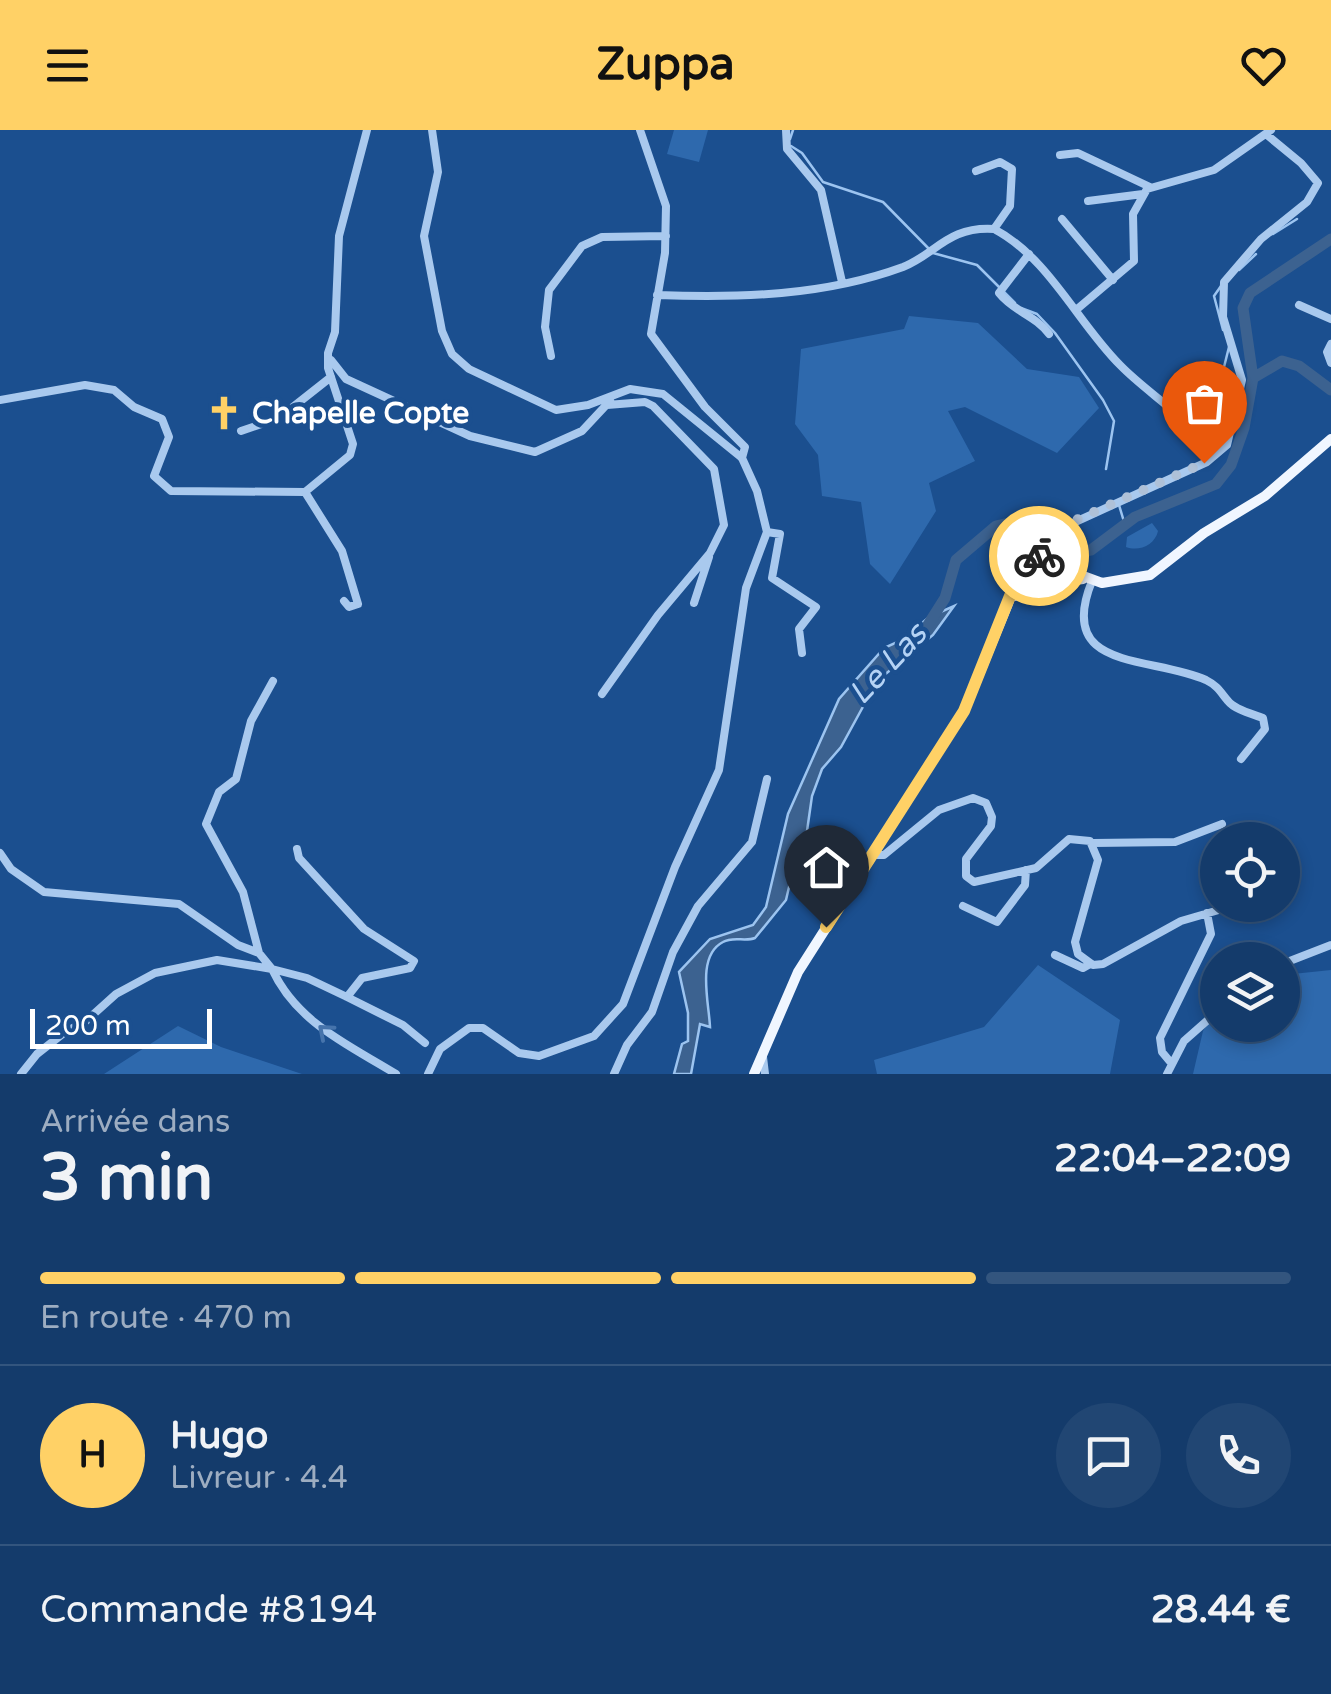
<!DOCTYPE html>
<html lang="fr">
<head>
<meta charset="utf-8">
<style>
  body { margin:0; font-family:"Varela Round",sans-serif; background:#214673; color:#f1f3f6; height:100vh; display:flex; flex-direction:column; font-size:38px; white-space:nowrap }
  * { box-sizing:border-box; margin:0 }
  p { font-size:32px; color:#9dadc1 }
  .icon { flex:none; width:55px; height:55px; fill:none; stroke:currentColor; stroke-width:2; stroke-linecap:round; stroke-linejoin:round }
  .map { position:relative; height:944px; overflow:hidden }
  .side { display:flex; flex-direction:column; background:#143b6b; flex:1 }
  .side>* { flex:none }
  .fabs { position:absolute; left:1200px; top:692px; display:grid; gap:20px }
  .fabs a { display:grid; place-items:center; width:100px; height:100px; border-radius:50%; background:#143b6b; box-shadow:0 5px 15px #0003,0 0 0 2px #33557e; font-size:50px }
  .scale { position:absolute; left:30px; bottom:25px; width:182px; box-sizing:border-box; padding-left:10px; border:5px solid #fff; border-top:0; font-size:28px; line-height:35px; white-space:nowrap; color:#fff; -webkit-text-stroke:8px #1b4f8f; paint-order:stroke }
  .pin { position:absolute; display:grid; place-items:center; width:85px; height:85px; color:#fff; margin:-102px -42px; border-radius:50% 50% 50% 0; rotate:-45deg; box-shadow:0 0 10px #0007 }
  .pin .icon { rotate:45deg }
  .courier { position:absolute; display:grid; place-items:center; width:100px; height:100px; margin:-50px; border:8px solid #ffd166; border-radius:50%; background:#fff; color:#222; box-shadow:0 2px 12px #0007 }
  .summary em { font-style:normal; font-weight:800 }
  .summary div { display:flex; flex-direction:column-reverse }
  .summary { display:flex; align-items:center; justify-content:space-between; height:170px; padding:0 40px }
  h1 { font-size:65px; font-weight:800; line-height:75px }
  .bar { display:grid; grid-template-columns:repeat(4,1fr); gap:15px 10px; align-content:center; height:120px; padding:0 40px }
  .bar i { height:12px; border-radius:8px; background:#33557e }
  .bar .active { background:#ffd166 }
  .bar p { grid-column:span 4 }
  .line { display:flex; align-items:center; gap:25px; padding:0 40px; border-top:2px solid #33557e }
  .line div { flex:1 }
  .round { display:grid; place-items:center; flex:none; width:105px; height:105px; border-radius:52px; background:#214673 }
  header { display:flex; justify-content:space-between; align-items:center; height:130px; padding:0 40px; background:#ffd166; color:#111; font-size:45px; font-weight:800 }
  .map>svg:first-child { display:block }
</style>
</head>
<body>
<header><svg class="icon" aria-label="menu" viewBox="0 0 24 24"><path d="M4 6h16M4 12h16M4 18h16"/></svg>Zuppa<svg class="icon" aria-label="heart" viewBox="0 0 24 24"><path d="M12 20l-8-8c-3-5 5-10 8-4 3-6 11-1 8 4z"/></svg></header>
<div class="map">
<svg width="1331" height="944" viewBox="0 0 1331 944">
  <rect width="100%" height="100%" fill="#1b4f8f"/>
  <path fill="#2e69ad" d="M674 0H708L699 32 667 24Z
    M909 186 978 193 1027 239 1079 247 1099 278 1057 323 965 277 948 281 975 331 929 353 936 381 890 454 870 434 861 372 822 366 818 325 795 294 801 219 904 199Z
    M1152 393 1158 401C1155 415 1139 422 1126 417L1127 407Z
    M1038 835 1120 890 1110 944H877L874 930 984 897Z
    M1331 840V944H1193L1203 901 1217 878 1218 895H1282L1283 845Z
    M178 896 221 917 302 944H104Z"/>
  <path fill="#3c6290" stroke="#9cc4f0" stroke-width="2.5" d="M954 476 933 505 877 551 841 617 822 639 812 666 805 715 794 736 786 770 755 808C745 812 733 806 723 812 696 826 709 872 710 897L700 894 691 944H674L682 914 688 911V883L679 842 710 809 753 795 766 777 788 684 839 569 884 518 902 510 929 487Z"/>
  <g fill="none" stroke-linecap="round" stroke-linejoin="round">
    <path stroke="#9cc4f0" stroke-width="2.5" d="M790 9 793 0
      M791 16 802 23 823 52 883 72 933 123 977 135 1015 173
      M1273 104 1297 89
      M1239 140 1256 124
      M1221 156 1214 166 1223 200
      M1021 178 1037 184 1055 203 1103 270 1114 291 1106 339
      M1217 265 1229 217
      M1180 283 1210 268
      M1119 375 1125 395"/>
    <path stroke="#3c6290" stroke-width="11" d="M1253 248 1282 231 1299 236 1331 260
      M926 498 945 468 956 430 996 396 1022 390 1043 396 1079 422 1091 420 1135 387 1216 354 1231 335 1244 298 1253 248 1243 178 1250 163 1331 109"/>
    <path stroke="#a9c9ee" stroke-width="8" d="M640 0 666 76 665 123 651 204 705 277 745 317 742 328
      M786 0 787 19 821 60 842 152
      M1060 25 1078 23 1150 57
      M976 41 1000 32 1012 39 1010 76 994 99
      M1088 71 1143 64
      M1062 89 1113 150
      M1029 124 999 163C1014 182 1035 185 1049 204
      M657 165C740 168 824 166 903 137 936 124 948 96 994 99 1049 128 1077 192 1120 235 1150 266 1192 288 1213 327
      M1299 175 1331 189
      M1076 180 1134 131 1133 84 1147 59 1214 40 1271 0
      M1331 214 1327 222 1331 233
      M551 226 545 197 549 160 582 116 602 107 666 106
      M331 230 346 249 470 306 535 322 582 301 610 271
      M0 270 85 255 114 260 134 277 162 289 169 307 154 346 171 361 305 362 350 325 353 314 328 238V223L335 202 339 106 367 0
      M241 301 279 288 331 247
      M305 362 342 421 358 474 349 477 344 471
      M767 402 780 404 772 448 816 477 799 499 802 523
      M1047 431 1073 393 1207 332 1227 315 1242 250 1223 187 1224 152 1261 109 1307 72 1318 53 1301 33 1267 5
      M1092 451C1055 542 1150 525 1206 550 1218 556 1221 563 1228 571 1235 580 1253 584 1263 588L1265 599 1241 629
      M694 473 709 427
      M602 564 658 485 710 423 724 395 714 339 653 276 645 272 607 275
      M1093 713 1175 712 1222 694
      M297 719 299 728 364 799 414 831 410 838 362 848 347 867 403 895 425 913
      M0 723 11 739 44 762 179 774 238 815 259 823 272 839 307 848 347 867
      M872 725H884L939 680 973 668 986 673 992 687 991 696 966 729V746L974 752 1036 738 1069 709 1090 711 1098 730 1075 812 1078 824 1093 835 1103 834 1181 791 1236 775
      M1282 755 1295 748
      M963 776 997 792 1025 755 1026 740
      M259 823 243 762 206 694 219 662 236 649 251 591 273 551
      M1055 825 1083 838 1090 834
      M1282 834 1331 815
      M763 927 765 944
      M1172 934 1162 922 1160 908 1211 804 1207 783
      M21 944 37 924 65 902 86 891 116 864 155 843 217 830 272 839C297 893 349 915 396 944
      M428 944 440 919 469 898H483L519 923 539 926 594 906 623 874 675 737 719 640 746 458 767 402 757 361 742 328 663 264 630 259 588 275 556 280 469 239 452 224 442 201 424 106 438 42 432 0
      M614 944 627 915 652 882 673 822 698 776 752 712 767 649
      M1167 944 1184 911 1218 881"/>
    <path stroke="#f0f6ff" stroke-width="10" d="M1048 433 1102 453 1150 445 1204 403 1265 366 1331 309
      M1015 466 1025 457 1083 449
      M754 944 798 842 964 581 1025 432 1033 427 1045 430 1051 440 1046 452"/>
  </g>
  <defs><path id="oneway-chevron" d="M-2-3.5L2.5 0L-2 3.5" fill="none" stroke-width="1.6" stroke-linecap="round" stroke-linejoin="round" transform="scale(2.5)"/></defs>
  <use stroke="#4674ac" href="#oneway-chevron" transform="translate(325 901) rotate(-139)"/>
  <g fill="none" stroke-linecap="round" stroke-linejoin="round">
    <path stroke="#afc1d8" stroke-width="10" stroke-dasharray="0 18" d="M1039 426 1051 419 1076 390 1204 333"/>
    <path stroke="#ffd166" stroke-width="12" d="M826 797 964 581 1022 436 1039 426"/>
  </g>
  <defs>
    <g id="church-bare" transform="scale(2.7)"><path d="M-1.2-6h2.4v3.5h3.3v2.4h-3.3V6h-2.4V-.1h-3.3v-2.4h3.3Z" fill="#ffd166" stroke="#1b4f8f" stroke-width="2.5" paint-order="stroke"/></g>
  </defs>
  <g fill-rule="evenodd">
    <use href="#church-bare" x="224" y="283"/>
  </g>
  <g text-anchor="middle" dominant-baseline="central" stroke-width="9" stroke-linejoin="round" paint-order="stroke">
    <g font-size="30" font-weight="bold" fill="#fff" stroke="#1b4f8f" text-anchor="start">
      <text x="252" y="283">Chapelle Copte</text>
    </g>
    <g font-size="32" font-style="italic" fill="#b5d3f5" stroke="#1b4f8f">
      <text transform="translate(888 534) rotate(-47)">Le Las</text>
    </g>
  </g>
</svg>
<div class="fabs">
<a><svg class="icon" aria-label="locate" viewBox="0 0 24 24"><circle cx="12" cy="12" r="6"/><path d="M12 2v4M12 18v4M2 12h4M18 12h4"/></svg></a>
<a><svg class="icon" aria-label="layers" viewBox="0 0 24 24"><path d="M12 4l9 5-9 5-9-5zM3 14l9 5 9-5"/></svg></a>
</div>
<div class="scale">200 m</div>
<div class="pin" style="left:1204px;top:333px;background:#ea580c"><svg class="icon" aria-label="bag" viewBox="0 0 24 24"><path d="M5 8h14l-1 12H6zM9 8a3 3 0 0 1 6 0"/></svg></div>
<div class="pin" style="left:826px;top:797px;background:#1f2937"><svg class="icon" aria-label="home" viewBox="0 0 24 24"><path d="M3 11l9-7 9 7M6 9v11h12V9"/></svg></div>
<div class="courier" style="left:1039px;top:426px"><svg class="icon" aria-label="bike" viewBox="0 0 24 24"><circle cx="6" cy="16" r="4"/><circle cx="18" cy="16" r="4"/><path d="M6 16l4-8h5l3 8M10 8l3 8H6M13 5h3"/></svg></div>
</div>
<section class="side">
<div class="summary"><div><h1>3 min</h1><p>Arrivée dans</p></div><em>22:04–22:09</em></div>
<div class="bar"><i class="active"></i><i class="active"></i><i class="active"></i><i></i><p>En route · 470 m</p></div>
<div class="line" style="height:180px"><b class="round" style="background:#ffd166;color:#111">H</b><div><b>Hugo</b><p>Livreur · 4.4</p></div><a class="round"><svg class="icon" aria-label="chat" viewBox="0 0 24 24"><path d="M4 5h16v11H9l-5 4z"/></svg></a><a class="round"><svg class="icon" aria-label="phone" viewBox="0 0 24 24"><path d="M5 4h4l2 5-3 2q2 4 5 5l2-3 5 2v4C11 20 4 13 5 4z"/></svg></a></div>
<div class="line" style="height:130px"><div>Commande #8194</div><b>28.44 €</b></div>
</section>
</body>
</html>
